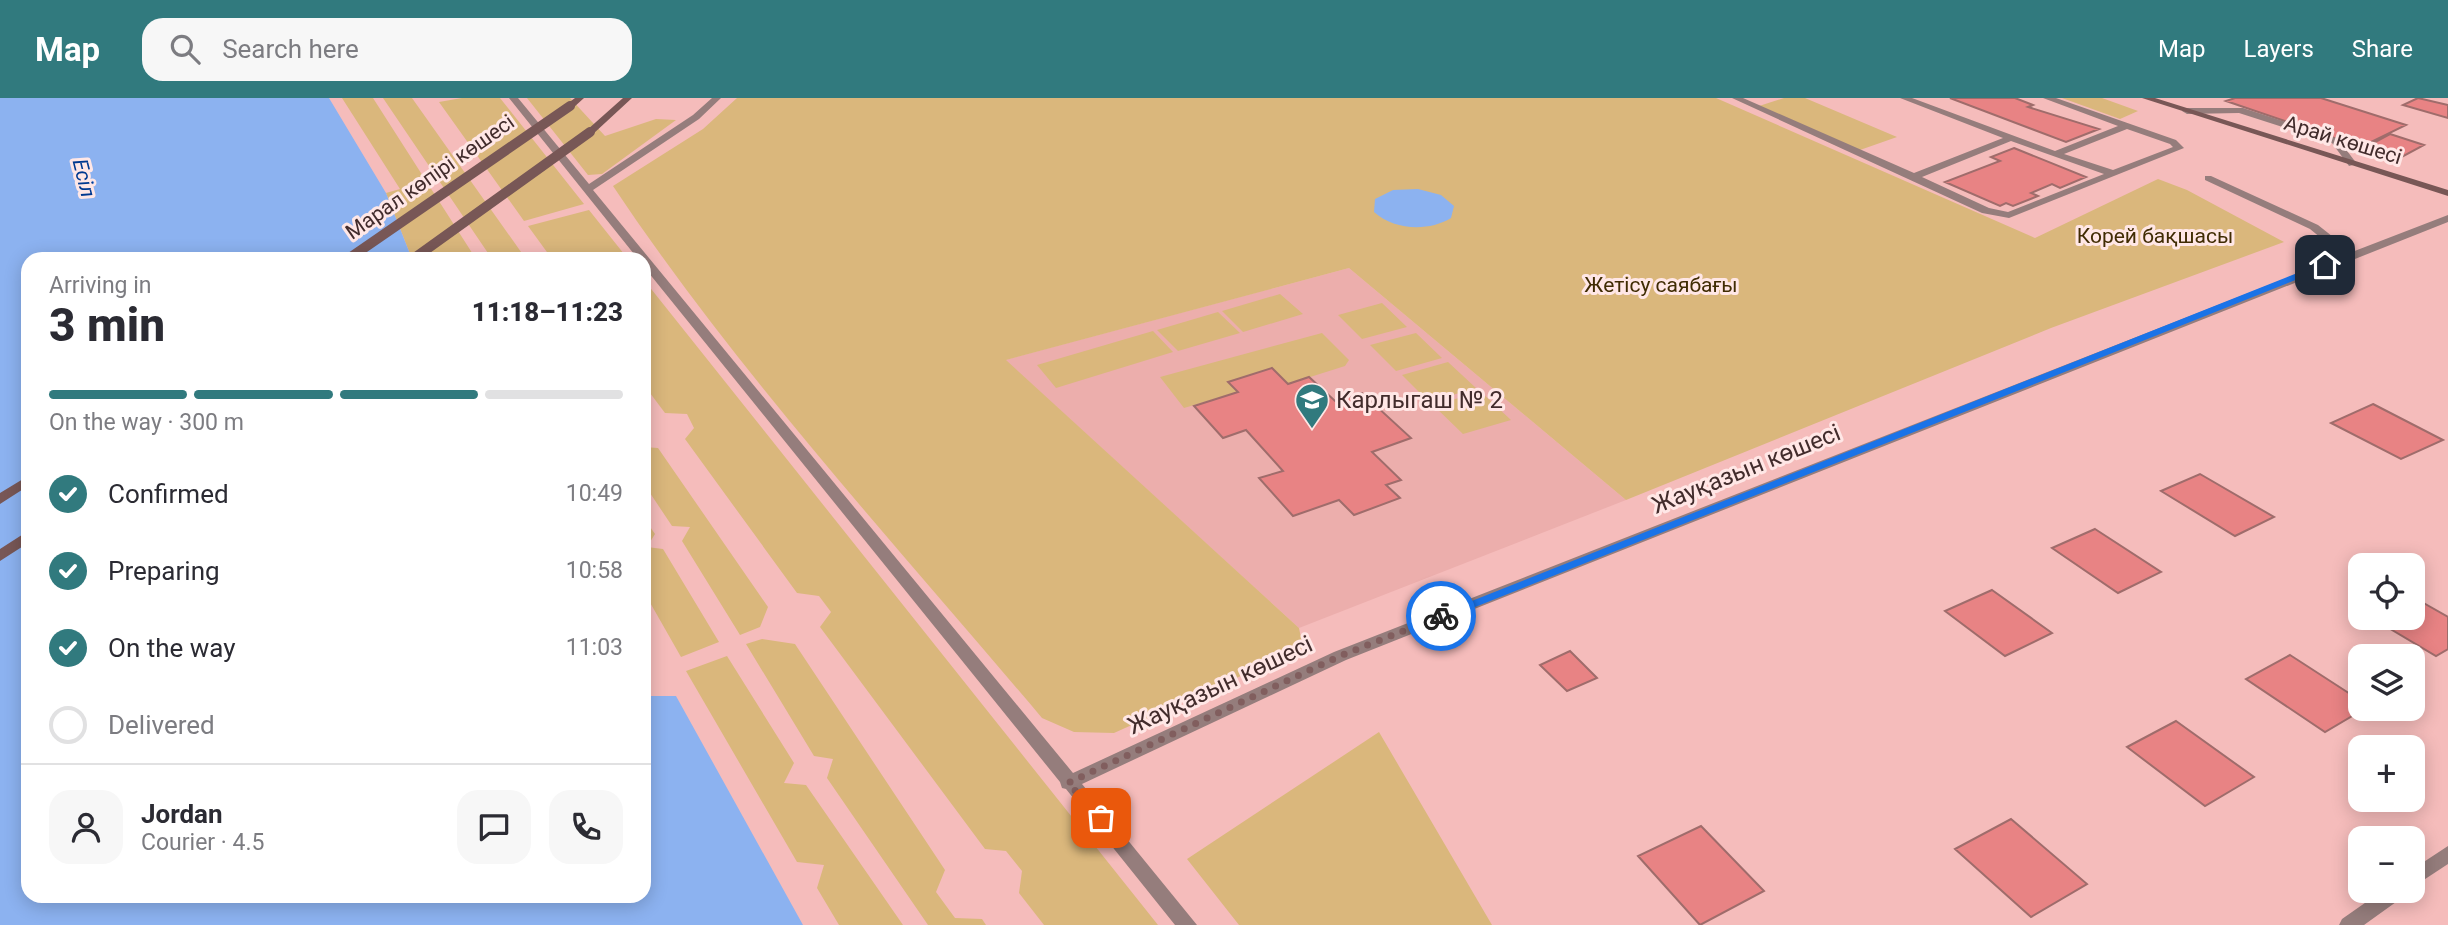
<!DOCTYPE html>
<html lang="en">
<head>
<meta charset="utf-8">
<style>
  body { margin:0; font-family:Roboto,sans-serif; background:#f7f7f7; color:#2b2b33; height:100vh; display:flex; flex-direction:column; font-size:26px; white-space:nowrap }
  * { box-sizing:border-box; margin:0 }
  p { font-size:23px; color:#7c7c81 }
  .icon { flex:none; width:38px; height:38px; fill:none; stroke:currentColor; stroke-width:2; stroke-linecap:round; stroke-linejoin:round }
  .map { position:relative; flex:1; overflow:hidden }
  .side { position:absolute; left:21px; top:154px; width:630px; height:651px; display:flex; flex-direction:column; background:#fff; border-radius:21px; box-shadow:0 4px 18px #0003 }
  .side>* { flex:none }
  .tools { position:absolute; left:2348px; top:455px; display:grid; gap:14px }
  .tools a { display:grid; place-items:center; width:77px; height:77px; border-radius:14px; background:#fff; box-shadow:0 4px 18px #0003; font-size:35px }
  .pin { position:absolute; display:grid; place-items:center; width:60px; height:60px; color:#fff; margin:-30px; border-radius:14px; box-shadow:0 4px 10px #0006 }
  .courier { position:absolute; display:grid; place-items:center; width:70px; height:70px; margin:-35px; border:5px solid #1a73e8; border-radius:50%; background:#fff; color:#222; box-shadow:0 2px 9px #0007 }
  .head em { font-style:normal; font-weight:800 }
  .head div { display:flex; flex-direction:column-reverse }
  .head { display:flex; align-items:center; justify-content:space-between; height:119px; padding:0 28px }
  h1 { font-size:46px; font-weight:800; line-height:52px }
  .bar { display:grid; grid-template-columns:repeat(4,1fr); gap:10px 7px; align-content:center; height:84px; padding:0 28px }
  .bar i { height:9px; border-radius:5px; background:#e1e1e2 }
  .bar .selected { background:#317a7e }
  .bar p { grid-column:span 4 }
  .line { display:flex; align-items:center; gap:18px; padding:0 28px; border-top:2px solid #e1e1e2 }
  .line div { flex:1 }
  .round { display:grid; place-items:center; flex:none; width:74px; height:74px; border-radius:21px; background:#f7f7f7 }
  ol { padding:0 28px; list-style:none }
  li { display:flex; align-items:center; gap:21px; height:77px }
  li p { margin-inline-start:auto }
  li .icon { padding:7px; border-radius:50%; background:#317a7e; color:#fff; stroke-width:4 }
  li:last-child { color:#7c7c81 }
  li i { width:38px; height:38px; border:4px solid #e1e1e2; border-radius:50% }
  header { display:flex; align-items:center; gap:42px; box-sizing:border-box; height:98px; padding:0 35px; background:#317a7e; color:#fff }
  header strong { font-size:33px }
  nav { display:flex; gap:38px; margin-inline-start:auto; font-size:24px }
  .search { width:490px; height:63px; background:#f7f7f7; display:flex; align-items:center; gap:18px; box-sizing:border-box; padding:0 24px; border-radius:21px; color:#7c7c81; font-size:26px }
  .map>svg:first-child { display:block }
</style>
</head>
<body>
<header>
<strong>Map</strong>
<div class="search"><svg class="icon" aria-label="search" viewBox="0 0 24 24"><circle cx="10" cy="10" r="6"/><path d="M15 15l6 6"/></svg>Search here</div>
<nav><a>Map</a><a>Layers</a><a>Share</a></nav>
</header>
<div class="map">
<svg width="2448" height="827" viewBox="0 0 2448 827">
  <rect width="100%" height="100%" fill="#f5bcbb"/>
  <path fill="#ecaeac" d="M1349 170 1626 402 1299 530 1005 262Z"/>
  <path fill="#dab77c" d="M342 0H373L476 161H412L386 95 400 91Z
    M383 0H412L526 161H492Z
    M462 0H500L584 106 524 123 439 4Z
    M527 0H570L605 38 656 21 676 22 602 76 588 77Z
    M737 0H1716L2035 140 2158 81 2187 92 2284 144 2051 230 1626 402 1349 170 1006 262 1299 530 1303 550 1114 635 1074 634 1042 620C897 448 737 274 613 88L703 31Z
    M1784 0H1805L1897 39 1860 52 1759 8Z
    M2062 0H2102L2138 13 2120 21Z
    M589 112 628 161H552L528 128Z
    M644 182 1158 827H1044L1019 795 1022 773 1006 753 985 751 820 529 831 514 819 498 797 495 685 341 694 330 687 316 665 315 644 287Z
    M1280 196 1303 216 1243 234 1222 213Z
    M1382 205 1407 229 1362 241 1338 217Z
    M1218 214 1240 235 1178 253 1157 232Z
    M1153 233 1173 254 1056 290 1037 267Z
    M1322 235 1349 262 1345 268 1288 286 1272 270 1228 284 1238 294 1184 310 1160 279Z
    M1416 235 1442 260 1396 273 1370 247Z
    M1448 264 1476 290 1429 304 1402 277Z
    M1481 294 1511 322 1463 336 1433 307Z
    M644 349 658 350 768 509 760 529 740 537 682 443 690 429 672 428 644 386Z
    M644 420 655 436 647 449 663 451 719 544 681 559 644 494Z
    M762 541 795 546 945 772 936 794 955 820 982 821 986 827H928L827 680 833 661 814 658 746 546Z
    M727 558 794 665 784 685 806 687 903 827H839L817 790 824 767 797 764 686 573Z
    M1379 634 1492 827H1239L1187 761Z"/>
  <path fill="#8cb2f0" d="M0 0H329L386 95 412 161H28V798H644V590L649 598H676L803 827H0Z
    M1418 91 1441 97 1454 108 1451 120C1428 134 1394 132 1374 114L1375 101 1393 92Z"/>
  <path fill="#e88384" stroke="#9f6c6b" stroke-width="2" d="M1950 0H2015L2033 7 2028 9 2099 31 2066 44Z
    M2235 0H2321L2406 27 2361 49 2226 3Z
    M2418 0 2448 7V20L2403 7Z
    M2390 36 2424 47 2398 61 2364 50Z
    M2014 50 2086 79 2060 90 2052 86 2031 95 2038 98 2013 108 2006 105 2000 108 1945 84 2000 63 1991 59Z
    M1272 270 1288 286 1309 279 1335 303 1362 295 1411 340 1372 354 1401 382 1386 387 1400 400 1354 417 1339 402 1293 418 1259 380 1283 373 1246 332 1223 340 1194 308 1238 294 1228 284Z
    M2373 306 2443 342 2401 361 2331 325Z
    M2200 376 2274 419 2235 438 2161 393Z
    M2095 431 2161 474 2118 495 2052 450Z
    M1992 492 2052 535 2005 558 1945 513Z
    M2413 499 2448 519V551L2436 558 2372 520H2413Z
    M1570 553 1597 580 1567 593 1540 567Z
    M2290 557 2361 603V611H2364L2325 634 2246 581Z
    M2176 623 2254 679 2205 708 2127 649Z
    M2011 721 2087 786 2031 819 1955 751Z
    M1701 728 1764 793 1700 827 1638 758Z"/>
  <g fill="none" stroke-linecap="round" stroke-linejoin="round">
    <path fill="#957d7c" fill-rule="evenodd" d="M509 0H518L589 86 693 17 712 0H721L699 21 593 92 1073 675 1334 554 2343 158 2310 131 2205 82V78H2211L2318 127 2352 154 2448 117V124L1346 562 1082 686 1197 827H1175L1066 691 1062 690 1060 684 644 169V161H638Z
      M1732 0H1743L1914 75 2003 40 1900 0H1912L2055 53 2118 28 2043 0H2056L2176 42 2184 50 2009 120 1982 115ZM2127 31 2170 46 2173 49 2113 72 2064 56ZM2011 43 2104 76 2008 114 1989 110 1922 79Z
      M2243 10 2338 41 2357 66 2349 68 2332 45 2239 15 2187 16 2182 13 2187 10Z
      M2448 748V766L2413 789V771Z
      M2382 793H2405L2403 799 2364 827H2339L2342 821Z"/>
    <path fill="#785756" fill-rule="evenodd" d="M575 0H584L573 10H567V6Z
      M623 0H632L593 36H587V32Z
      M2142 0H2155L2448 92V98Z
      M28 378V388L0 406V395Z
      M28 433V445L0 463V451Z"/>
    <path stroke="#785756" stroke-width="10" d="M348 161 570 8
      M413 161 590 34"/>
  </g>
  <path fill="#1a73e8" d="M2325 164 2328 169 1445 521 1441 523 1434 518Z"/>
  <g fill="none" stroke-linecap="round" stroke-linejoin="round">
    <path stroke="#815e5e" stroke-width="7" stroke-dasharray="0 12.6" d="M1101 720 1068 685 1340 558 1441 518"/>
  </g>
  <defs>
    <g id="school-pin" transform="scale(1.75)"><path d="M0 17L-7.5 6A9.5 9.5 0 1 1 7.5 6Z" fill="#317a7e" stroke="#ffe7e6"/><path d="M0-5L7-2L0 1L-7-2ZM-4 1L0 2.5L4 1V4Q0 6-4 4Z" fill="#fff"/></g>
  </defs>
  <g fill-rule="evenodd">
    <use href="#school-pin" x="1312" y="302"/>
  </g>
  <g text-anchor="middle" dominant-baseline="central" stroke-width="6" stroke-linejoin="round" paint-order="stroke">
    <g font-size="21" fill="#422c2c" stroke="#ffe7e6">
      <text transform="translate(2343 42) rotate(17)">Арай көшесі</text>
      <text transform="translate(430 79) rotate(-35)">Марал көпірі көшесі</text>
    </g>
    <g font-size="21" font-style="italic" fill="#003990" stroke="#ffe7e6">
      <text transform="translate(84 80) rotate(76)">Есіл</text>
    </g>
    <g font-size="21" fill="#402c03" stroke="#ffe7e6">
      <text x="2155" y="138">Корей бақшасы</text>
      <text x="1661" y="187">Жетісу саябағы</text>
    </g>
    <g font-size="24" fill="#422c2c" stroke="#ffe7e6" text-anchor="start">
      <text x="1336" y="302">Карлыгаш № 2</text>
    </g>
    <g font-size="24" fill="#422c2c" stroke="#ffe7e6">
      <text transform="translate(1746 371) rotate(-22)">Жауқазын көшесі</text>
      <text transform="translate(1220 587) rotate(-25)">Жауқазын көшесі</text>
    </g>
  </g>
</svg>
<div class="tools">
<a><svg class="icon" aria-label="locate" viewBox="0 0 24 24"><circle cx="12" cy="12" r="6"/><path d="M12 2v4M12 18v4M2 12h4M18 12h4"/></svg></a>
<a><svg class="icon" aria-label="layers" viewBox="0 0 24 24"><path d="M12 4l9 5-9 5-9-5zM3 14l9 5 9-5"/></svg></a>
<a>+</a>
<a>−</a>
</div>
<div class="pin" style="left:1101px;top:720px;background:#ea580c"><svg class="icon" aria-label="bag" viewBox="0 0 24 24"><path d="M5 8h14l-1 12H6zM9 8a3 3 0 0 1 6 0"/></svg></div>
<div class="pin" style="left:2325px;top:167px;background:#1f2937"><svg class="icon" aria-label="home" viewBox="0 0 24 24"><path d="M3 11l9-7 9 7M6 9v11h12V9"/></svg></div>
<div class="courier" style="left:1441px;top:518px"><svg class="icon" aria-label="bike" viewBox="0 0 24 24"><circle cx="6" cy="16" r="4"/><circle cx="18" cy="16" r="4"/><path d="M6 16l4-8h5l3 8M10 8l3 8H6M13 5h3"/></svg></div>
<section class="side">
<div class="head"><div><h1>3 min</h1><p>Arriving in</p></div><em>11:18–11:23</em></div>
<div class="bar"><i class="selected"></i><i class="selected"></i><i class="selected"></i><i></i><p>On the way · 300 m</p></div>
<ol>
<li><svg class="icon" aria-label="check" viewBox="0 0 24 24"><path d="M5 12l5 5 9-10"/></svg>Confirmed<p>10:49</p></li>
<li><svg class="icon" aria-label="check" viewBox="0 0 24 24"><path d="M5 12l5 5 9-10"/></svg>Preparing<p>10:58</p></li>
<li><svg class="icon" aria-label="check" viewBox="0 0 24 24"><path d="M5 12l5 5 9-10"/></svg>On the way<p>11:03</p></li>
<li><i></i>Delivered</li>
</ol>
<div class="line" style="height:126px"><a class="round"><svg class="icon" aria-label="person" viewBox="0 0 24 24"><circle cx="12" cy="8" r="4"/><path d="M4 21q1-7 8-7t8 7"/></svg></a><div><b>Jordan</b><p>Courier · 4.5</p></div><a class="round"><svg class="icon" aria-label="chat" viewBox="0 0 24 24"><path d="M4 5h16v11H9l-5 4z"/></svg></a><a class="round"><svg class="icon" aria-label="phone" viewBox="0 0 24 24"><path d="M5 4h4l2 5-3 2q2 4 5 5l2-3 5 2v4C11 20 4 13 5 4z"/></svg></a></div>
</section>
</div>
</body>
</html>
